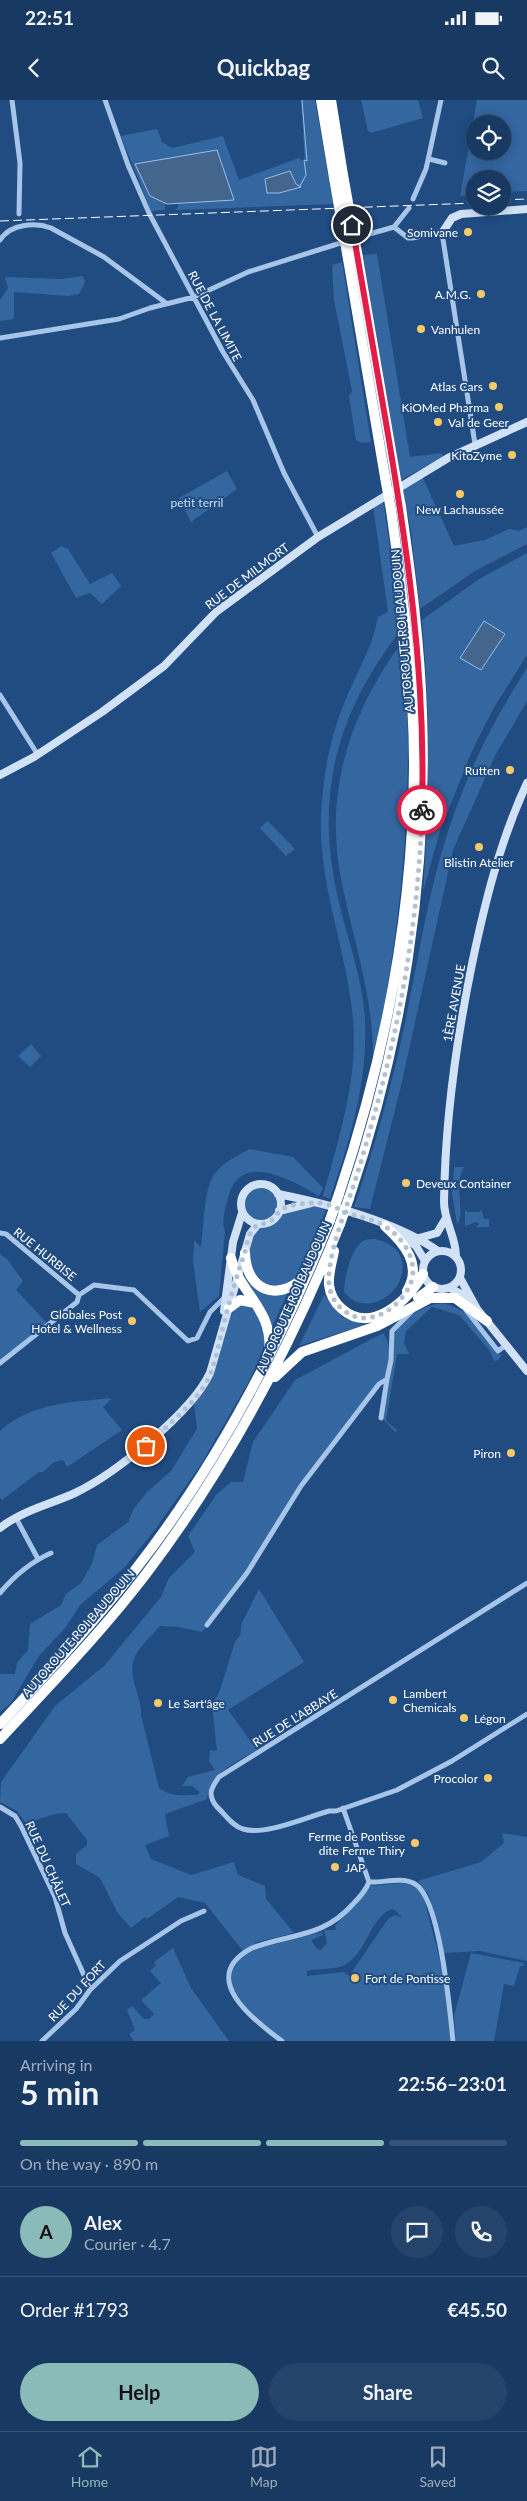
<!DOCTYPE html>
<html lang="en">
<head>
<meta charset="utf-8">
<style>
  body { margin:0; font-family:Lato,sans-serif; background:#25446b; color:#f1f3f6; height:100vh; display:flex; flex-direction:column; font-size:19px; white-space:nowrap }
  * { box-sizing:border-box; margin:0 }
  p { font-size:16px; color:#9facbe }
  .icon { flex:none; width:28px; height:28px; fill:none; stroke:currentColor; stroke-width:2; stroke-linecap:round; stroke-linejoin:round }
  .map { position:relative; height:1941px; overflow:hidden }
  .sheet { display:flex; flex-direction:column; background:#183962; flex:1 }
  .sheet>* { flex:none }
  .controls { position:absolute; left:466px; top:15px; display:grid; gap:10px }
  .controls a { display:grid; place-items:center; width:45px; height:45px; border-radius:50%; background:#183962; box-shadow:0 2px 12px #0003,0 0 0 1px #365377; font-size:25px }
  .pin { position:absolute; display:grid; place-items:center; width:42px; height:42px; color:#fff; margin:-21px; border:2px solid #fff; border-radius:50%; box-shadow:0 1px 5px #0007 }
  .courier { position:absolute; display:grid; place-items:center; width:50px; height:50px; margin:-25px; border:4px solid #e11d48; border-radius:50%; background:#fff; color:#222; box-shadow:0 1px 6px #0007 }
  .headline em { font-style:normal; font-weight:700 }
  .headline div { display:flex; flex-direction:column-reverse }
  .headline { display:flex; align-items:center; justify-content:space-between; height:85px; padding:0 20px }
  h1 { font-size:32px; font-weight:700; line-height:38px }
  .bar { display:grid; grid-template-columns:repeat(4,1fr); gap:8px 5px; align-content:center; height:60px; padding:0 20px }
  .bar i { height:6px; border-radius:4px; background:#365377 }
  .bar .current { background:#8bbbb9 }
  .bar p { grid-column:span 4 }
  .line { display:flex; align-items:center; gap:12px; padding:0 20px; border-top:1px solid #365377 }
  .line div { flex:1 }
  .round { display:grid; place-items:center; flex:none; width:52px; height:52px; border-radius:26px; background:#25446b }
  .primary-button { display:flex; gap:10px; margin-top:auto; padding:10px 20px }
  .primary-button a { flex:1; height:58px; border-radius:30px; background:#8bbbb9; color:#111; font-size:20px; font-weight:700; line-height:58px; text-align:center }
  .primary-button a+a { background:#25446b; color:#f1f3f6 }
  .status { display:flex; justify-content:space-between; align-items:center; height:35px; padding:0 25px; background:#183962; direction:ltr }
  .status svg { height:14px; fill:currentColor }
  header { display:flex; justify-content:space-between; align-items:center; height:65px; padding:0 20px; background:#183962; font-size:22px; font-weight:700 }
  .menu { display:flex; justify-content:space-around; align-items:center; height:70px; border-top:1px solid #365377; background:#183962; font-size:14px; color:#9facbe }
  .menu a { display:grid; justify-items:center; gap:2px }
  .menu .current { color:#8bbbb9 }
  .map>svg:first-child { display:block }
</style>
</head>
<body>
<div class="status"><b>22:51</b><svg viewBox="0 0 49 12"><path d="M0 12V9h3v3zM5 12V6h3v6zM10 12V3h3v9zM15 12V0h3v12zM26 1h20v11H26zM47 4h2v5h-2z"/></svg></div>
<header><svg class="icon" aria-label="back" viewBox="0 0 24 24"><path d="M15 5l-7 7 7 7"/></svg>Quickbag<svg class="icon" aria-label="search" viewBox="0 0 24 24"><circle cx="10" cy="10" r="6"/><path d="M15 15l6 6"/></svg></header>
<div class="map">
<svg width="527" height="1941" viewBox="0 0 527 1941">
  <rect width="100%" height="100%" fill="#204c82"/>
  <path fill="#3466a0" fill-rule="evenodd" d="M301 0H315L333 104 176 110 179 103 234 100 216 50 135 64 150 96 165 103V110L151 111 121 36 157 29 162 42 172 48 223 36 239 80 299 58 305 63Z
    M361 0H418L423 18 371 33 368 31Z
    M477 0H527V91L503 92 502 79H475V95L460 96ZM475 24H502V51H475Z
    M377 154 410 357 442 353 443 357 401 380 363 155Z
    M342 162 371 342 361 343 356 340 349 296 352 291 334 200 332 165Z
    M83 176 85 182 79 194 68 196 14 192V219L0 221V200L8 188 5 177 62 179Z
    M227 371 237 389 191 422 179 398Z
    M422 376 454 446 485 440 509 429 519 431 527 427V444L475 471 420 509 411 431 402 386Z
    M383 400 402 529C337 611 314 695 338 798 347 838 363 879 365 920 368 984 349 1042 330 1099L323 1096C339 1037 358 981 353 919 347 850 318 784 321 715 323 675 330 637 345 601 357 572 372 548 378 517L388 512 373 406Z
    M61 446 68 449 90 484 112 473 121 486 102 504 90 493 76 498 51 453Z
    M527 453V555L493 609 471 653 439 734 423 792C430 701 430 611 422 520L479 479Z
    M403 541C408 575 407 610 408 643 408 750 396 857 373 961 374 897 353 840 341 779 324 691 350 612 403 541Z
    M527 568V601L495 656 453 750 401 986 370 1109 354 1107C370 1061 385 1009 397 959 416 880 425 797 452 720 470 666 496 616 527 568Z
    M268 721 295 749 286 756 260 728Z
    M31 944 41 956 30 967 18 956Z
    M456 1045 454 1067H464C453 1083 466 1117 457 1124L452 1093Z
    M250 1049 293 1057 323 1088 319 1096C292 1081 240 1049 228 1098 225 1110 221 1120 225 1132L219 1196 200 1212 193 1162 194 1140 201 1147C204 1128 203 1085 217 1071 226 1061 238 1055 250 1049Z
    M245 1104a16 16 0 1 1 32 0a16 16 0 1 1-32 0Z
    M314 1106 326 1110 300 1176 286 1188 260 1183 247 1163 251 1137 259 1127 272 1124 281 1113Z
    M465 1109 467 1112H480L481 1109 484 1119H489V1127H476L479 1124 477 1122 465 1126Z
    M375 1139C426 1150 398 1209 361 1203 354 1202 349 1197 344 1192 344 1179 351 1148 363 1141 367 1139 371 1139 375 1139Z
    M0 1154 7 1159 23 1181 16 1190 48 1224 0 1263Z
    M242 1165 247 1178 288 1192 272 1227 239 1176Z
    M324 1195 342 1217 364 1225 299 1246Z
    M441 1203 450 1205 465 1212 499 1255 503 1254 498 1260 494 1261 490 1251 459 1215 432 1207 406 1231 404 1243 409 1254H397L386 1321 397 1330 395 1332 383 1319 393 1237C401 1218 421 1206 441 1203Z
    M238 1204H248L260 1216 266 1234 262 1253 248 1283 200 1366 154 1431 124 1468 80 1505 66 1527 38 1557 11 1603 0 1612V1574H15L17 1563 28 1550 30 1524 61 1505 66 1494 81 1483 92 1464 97 1445 128 1422 133 1410 147 1392 171 1371 197 1329 194 1303 211 1278 231 1215Z
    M383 1233C394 1247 388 1265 384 1281L301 1386 233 1494 202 1532 178 1527 160 1526C140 1549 125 1556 136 1589 138 1597 142 1606 141 1615L159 1688C172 1697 182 1695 197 1695L200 1692 192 1686H182L188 1677 215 1670 209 1661 210 1650 217 1651 212 1604 219 1593 235 1542 240 1535 242 1523 259 1489 304 1562 228 1610 257 1650C237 1662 209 1673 207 1699L165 1714 169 1736 145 1745 151 1759 191 1775 234 1762 238 1775 265 1786 266 1799 294 1833 257 1842 243 1851 205 1803 178 1797 147 1819 145 1817 131 1828 117 1812 100 1778 76 1764V1754L87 1745V1740L66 1713 55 1714 26 1723 17 1711 0 1702 1 1682 55 1606 104 1566 161 1497 169 1478 195 1452 188 1436 216 1395 231 1382H243L253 1342 295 1280Z
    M112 1298 103 1307 122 1330 67 1367 63 1360 54 1362 43 1372H39L2 1400 0 1398V1331C30 1303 73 1302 112 1298Z
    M502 1733 527 1737V1861L480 1851 444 1853 429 1795 418 1781 481 1762 504 1743Z
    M402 1783C413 1785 420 1788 424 1799L445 1880 451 1941H285L246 1909 232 1887V1872L239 1859 251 1850 322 1832 323 1835 311 1840 317 1849 321 1850 327 1843 324 1830H336L335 1826 370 1786ZM391 1809 395 1810 402 1818 395 1815 388 1819 349 1876 344 1872 307 1876V1871C318 1868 332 1870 342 1866 366 1857 368 1820 391 1809Z
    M173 1848 191 1888 229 1941H134L129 1934 135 1930 127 1910 132 1906 144 1919H149L154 1914 141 1900 161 1883 150 1871 156 1865 154 1862Z
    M471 1853 524 1863 523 1866H520L514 1886 504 1884 494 1941H456L454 1916Z"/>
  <path fill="#44658c" stroke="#9ac0ea" d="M217 50 234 100 167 104 150 96 135 64Z
    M290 71 296 84 301 87 279 93H267L265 79Z
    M484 521 505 534 481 570 460 558Z"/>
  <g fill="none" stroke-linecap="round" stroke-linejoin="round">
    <path stroke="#9ac0ea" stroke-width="1" d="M300 86 306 75 304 60 307 61 302 0"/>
    <path stroke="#a6c5e8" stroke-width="5" d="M12 0 20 63 19 114
      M105 0 128 65 149 113 223 252 253 300 284 373 318 437
      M429 59 445 63
      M413 99 426 69 441 0
      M394 127 408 138C421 139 426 130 442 133L475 344
      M355 138 394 127 409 108
      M0 140C10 124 35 122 51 128L104 157 166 203
      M0 238 119 219 150 208 194 197 248 172 347 141
      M0 595 38 655
      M0 1133 6 1134 79 1195
      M79 1195 94 1185 134 1190 188 1241 197 1238 210 1212 225 1197
      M466 1210 498 1251 506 1245
      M0 1263 77 1202 79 1195
      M381 1318 387 1279
      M16 1418 38 1459
      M527 1483 219 1677C211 1688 207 1695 217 1707 225 1714 232 1726 243 1729 265 1736 307 1717 329 1711H336L397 1690 452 1661 527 1614
      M0 1493C14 1476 31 1462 51 1453
      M207 1525 247 1473 301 1386 379 1284 387 1279 391 1260 392 1231 412 1211
      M0 1707 15 1716 21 1726 55 1797 65 1833 79 1864
      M343 1708 369 1782
      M369 1782C384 1783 402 1776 415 1784 440 1798 450 1911 453 1941
      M80 1866 90 1890
      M42 1941 76 1909 90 1890 120 1861 181 1821 204 1811
      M282 1941C253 1920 197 1877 252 1848 292 1833 323 1838 353 1804 360 1797 366 1790 369 1782"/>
    <path stroke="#d1e2f7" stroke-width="8" d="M442 133 452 118 461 114 527 109
      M0 675 34 657 102 612 164 566 216 512 318 437 448 358 527 322
      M241 1104a20 20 0 1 1 40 0a20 20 0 1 1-40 0Z
      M278 1094C328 1104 396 1122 438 1151
      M279 1111 311 1103
      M400 1134 416 1146 425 1161
      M419 1138 437 1133 446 1118
      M423 1170a19 19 0 1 1 38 0a19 19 0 1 1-38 0Z
      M456 1156C456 1137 444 1121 444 1102 445 1022 456 942 472 864 485 802 500 741 527 683
      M460 1178 477 1209 527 1271
      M450 1188 463 1195 472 1204
      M224 1211 233 1142 242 1113
      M0 1428C21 1411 51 1404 75 1393 115 1374 192 1312 210 1273L250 1134 258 1124"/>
    <path stroke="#fff" stroke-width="10" d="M321 0 334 78
      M331 0 343 75
      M358 158 395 374
      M348 159 385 377
      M339 1094C385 957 413 812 414 667 414 580 403 495 391 410
      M349 1098C402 943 428 778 422 614 420 545 411 476 401 407
      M385 1126C404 1143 423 1165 407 1191
      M334 1151C332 1162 328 1174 329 1185 330 1194 335 1203 342 1209 371 1235 409 1200 423 1174
      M245 1153C246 1190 277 1203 304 1177
      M231 1158C241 1196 274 1209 269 1254
      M418 1198 433 1187
      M229 1208 240 1200 255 1203
      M275 1277 302 1252 377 1226 430 1198H455L487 1221
      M0 1624C47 1574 93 1524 135 1470 218 1364 280 1245 330 1120
      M0 1639C50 1585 101 1533 146 1474 227 1367 290 1249 340 1124"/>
    <path stroke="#fff" stroke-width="1" stroke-dasharray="9 4" stroke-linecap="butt" d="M502 100 527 99
      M0 121 475 103"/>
    <path stroke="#fff" stroke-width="10" d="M343 75 358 158
      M334 78 348 159
      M395 374 401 407
      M385 377 391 410
      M330 1120 339 1094
      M340 1124 349 1098"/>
  </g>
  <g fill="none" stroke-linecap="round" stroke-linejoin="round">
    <path stroke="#b1c0d3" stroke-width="5" stroke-dasharray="0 9" d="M146 1346C167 1325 198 1302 210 1275 217 1258 219 1241 224 1223 230 1199 237 1175 245 1152 247 1144 248 1133 255 1127 259 1123 263 1125 269 1122 275 1119 275 1115 280 1111 287 1104 306 1103 316 1103 327 1102 340 1110 351 1114 362 1118 377 1120 386 1127 409 1142 423 1171 404 1195 389 1215 362 1228 341 1208 334 1202 330 1193 329 1184 327 1156 346 1109 355 1081 363 1056 370 1030 377 1005 403 909 419 809 422 710"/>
    <path stroke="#e11d48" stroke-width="6" d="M352 125C363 187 373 249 384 311 407 444 426 575 422 710"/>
  </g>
  <g fill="#f6ca67" stroke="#204c82" stroke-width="2">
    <circle cx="468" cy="132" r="5"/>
    <circle cx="481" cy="194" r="5"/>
    <circle cx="421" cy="229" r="5"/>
    <circle cx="493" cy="286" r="5"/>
    <circle cx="499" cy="307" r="5"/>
    <circle cx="438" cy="322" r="5"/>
    <circle cx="512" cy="355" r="5"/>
    <circle cx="460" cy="394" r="5"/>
    <circle cx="510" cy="670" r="5"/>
    <circle cx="479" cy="747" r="5"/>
    <circle cx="406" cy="1083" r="5"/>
    <circle cx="132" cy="1221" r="5"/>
    <circle cx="511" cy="1353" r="5"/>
    <circle cx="393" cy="1600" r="5"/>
    <circle cx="158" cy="1603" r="5"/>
    <circle cx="464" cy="1618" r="5"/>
    <circle cx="488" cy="1678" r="5"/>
    <circle cx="415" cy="1743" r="5"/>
    <circle cx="335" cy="1767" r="5"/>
    <circle cx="355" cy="1878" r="5"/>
  </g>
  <g text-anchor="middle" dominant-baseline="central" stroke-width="4" stroke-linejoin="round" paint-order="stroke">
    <g font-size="12" fill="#fff" stroke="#204c82" text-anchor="end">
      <text x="458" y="132">Somivane</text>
      <text x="471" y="194">A.M.G.</text>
      <text x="431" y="229" text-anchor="start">Vanhulen</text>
      <text x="483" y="286">Atlas Cars</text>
      <text x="489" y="307">KiOMed Pharma</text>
      <text x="448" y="322" text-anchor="start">Val de Geer</text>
      <text x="502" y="355">KitoZyme</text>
      <text x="460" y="409" text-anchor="middle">New Lachaussée</text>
      <text x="500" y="670">Rutten</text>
      <text x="479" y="762" text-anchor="middle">Blistin Atelier</text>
      <text x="416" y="1083" text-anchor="start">Deveux Container</text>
      <text x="122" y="1214">Globales Post<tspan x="122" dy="14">Hotel &amp; Wellness</tspan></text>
      <text x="501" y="1353">Piron</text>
      <text x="403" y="1593" text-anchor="start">Lambert<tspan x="403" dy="14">Chemicals</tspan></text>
      <text x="168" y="1603" text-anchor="start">Le Sart'âge</text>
      <text x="474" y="1618" text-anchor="start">Légon</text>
      <text x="478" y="1678">Procolor</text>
      <text x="405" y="1736">Ferme de Pontisse<tspan x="405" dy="14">dite Ferme Thiry</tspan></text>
      <text x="345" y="1767" text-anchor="start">JAP</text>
      <text x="365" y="1878" text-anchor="start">Fort de Pontisse</text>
    </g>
    <g font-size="12" fill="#fff" stroke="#204c82">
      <text transform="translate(215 216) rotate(62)">RUE DE LA LIMITE</text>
      <text transform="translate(247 476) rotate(-37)">RUE DE MILMORT</text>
      <text transform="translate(402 531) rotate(-95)">AUTOROUTE ROI BAUDOUIN</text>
      <text transform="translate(454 903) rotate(-80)">1ÈRE AVENUE</text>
      <text transform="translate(45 1154) rotate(39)">RUE HURBISE</text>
      <text transform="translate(293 1197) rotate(-66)">AUTOROUTE ROI BAUDOUIN</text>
      <text transform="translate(78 1533) rotate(-49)">AUTOROUTE ROI BAUDOUIN</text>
      <text transform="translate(295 1618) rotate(-32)">RUE DE L'ABBAYE</text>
      <text transform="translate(48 1764) rotate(66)">RUE DU CHÂLET</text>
      <text transform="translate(77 1891) rotate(-47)">RUE DU FORT</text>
    </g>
    <g font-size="12" fill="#cadff6" stroke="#204c82">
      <text x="197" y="402">petit terril</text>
    </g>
  </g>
</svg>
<div class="controls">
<a><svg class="icon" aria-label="locate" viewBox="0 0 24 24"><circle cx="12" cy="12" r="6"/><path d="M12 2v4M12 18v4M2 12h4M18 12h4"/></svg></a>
<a><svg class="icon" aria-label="layers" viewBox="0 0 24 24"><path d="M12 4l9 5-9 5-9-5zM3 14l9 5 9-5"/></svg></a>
</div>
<div class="pin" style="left:146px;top:1346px;background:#ea580c"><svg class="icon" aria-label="bag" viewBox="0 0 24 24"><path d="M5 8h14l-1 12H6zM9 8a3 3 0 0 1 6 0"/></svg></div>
<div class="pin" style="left:352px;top:125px;background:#1f2937"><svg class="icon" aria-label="home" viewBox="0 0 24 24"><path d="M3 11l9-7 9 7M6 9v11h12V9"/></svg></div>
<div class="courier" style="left:422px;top:710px"><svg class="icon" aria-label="bike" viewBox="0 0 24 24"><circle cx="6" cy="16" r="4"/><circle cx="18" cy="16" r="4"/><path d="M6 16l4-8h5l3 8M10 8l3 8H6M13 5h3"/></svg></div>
</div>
<section class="sheet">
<div class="headline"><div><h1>5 min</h1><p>Arriving in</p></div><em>22:56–23:01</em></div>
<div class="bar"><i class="current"></i><i class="current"></i><i class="current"></i><i></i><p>On the way · 890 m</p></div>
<div class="line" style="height:90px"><b class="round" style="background:#8bbbb9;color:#111">A</b><div><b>Alex</b><p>Courier · 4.7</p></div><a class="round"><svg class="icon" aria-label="chat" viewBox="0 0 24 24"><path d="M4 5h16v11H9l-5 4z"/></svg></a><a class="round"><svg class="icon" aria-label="phone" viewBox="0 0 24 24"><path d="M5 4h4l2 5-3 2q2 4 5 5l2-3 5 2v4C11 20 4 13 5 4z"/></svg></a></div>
<div class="line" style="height:65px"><div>Order #1793</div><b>€45.50</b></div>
<div class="primary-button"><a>Help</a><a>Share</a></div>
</section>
<nav class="menu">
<a class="current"><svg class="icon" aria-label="home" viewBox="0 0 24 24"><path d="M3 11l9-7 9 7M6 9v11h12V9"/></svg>Home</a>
<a><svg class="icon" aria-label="map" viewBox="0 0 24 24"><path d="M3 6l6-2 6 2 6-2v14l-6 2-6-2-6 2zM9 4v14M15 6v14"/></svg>Map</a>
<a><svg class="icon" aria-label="saved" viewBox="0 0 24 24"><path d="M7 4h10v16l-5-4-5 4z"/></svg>Saved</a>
</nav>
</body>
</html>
